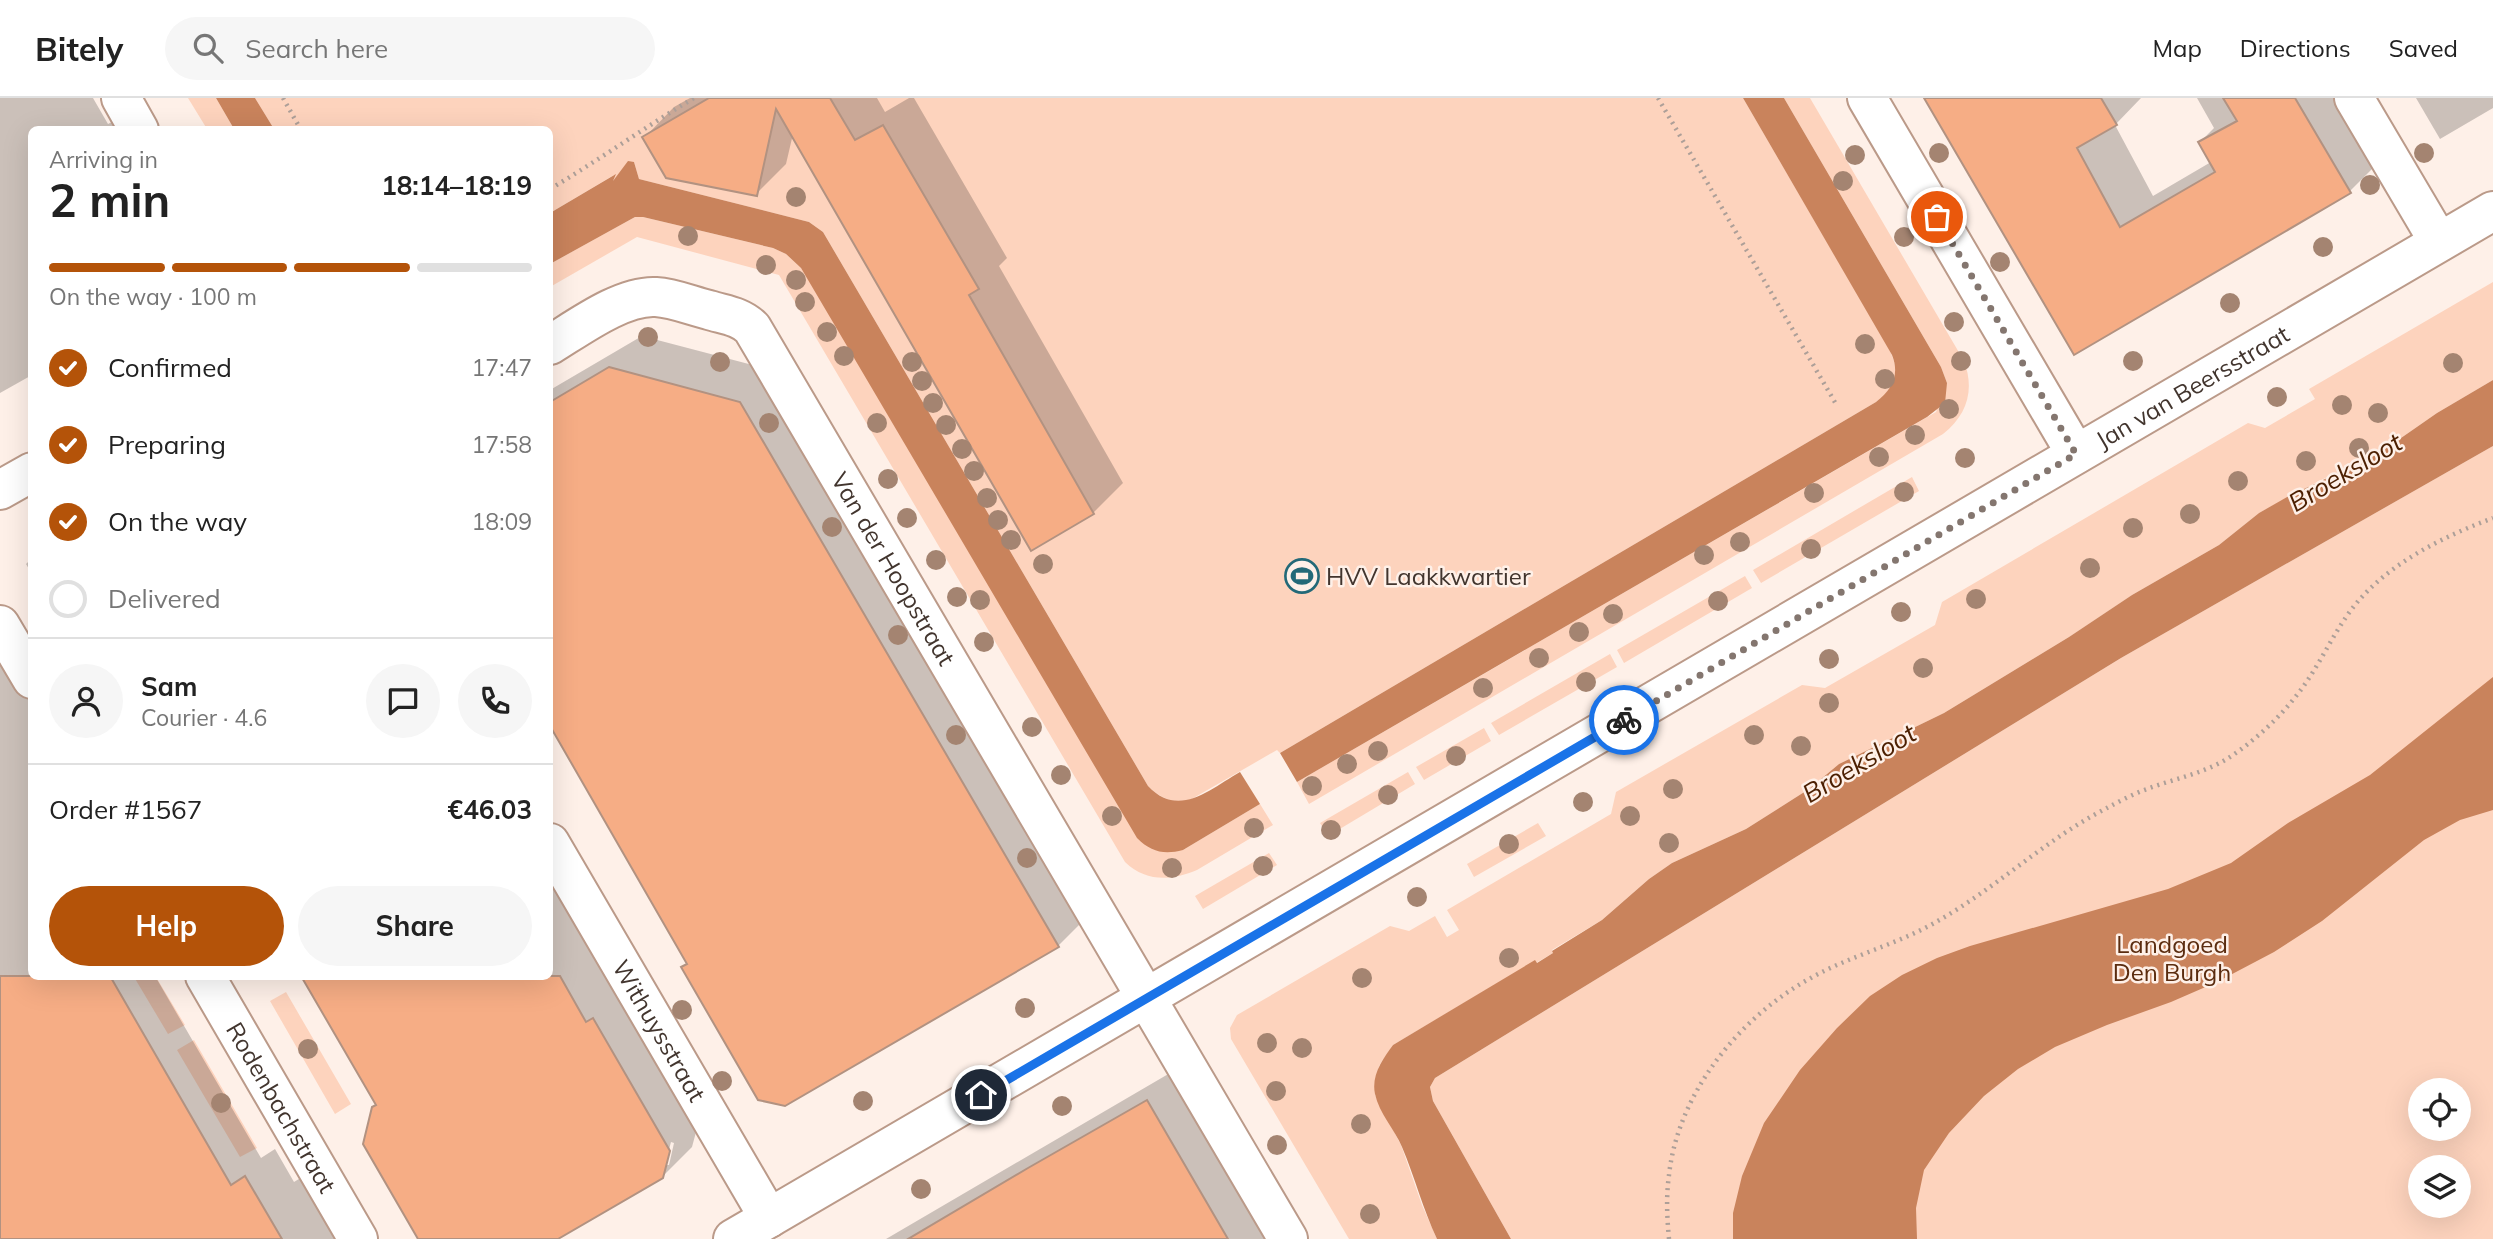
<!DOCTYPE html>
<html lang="en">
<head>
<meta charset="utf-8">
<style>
  body { margin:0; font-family:Mulish,sans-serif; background:#f6f6f6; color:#222; height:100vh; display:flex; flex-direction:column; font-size:26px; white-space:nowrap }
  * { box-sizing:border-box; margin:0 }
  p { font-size:23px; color:#767676 }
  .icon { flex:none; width:38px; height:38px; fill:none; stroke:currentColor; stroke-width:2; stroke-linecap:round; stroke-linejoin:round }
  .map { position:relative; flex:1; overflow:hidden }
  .panel { position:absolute; left:28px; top:28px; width:525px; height:854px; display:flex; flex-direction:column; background:#fff; border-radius:10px; box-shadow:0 7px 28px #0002 }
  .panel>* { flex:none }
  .controls { position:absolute; left:2408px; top:980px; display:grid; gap:14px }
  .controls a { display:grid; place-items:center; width:63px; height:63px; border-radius:50%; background:#fff; box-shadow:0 7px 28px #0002; font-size:35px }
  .pin { position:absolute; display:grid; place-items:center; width:60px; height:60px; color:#fff; margin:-30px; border:4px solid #fff; border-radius:50%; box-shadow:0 2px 7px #0007 }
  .courier { position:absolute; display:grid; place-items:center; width:70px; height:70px; margin:-35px; border:5px solid #1a73e8; border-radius:50%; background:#fff; color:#222; box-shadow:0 2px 9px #0007 }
  .overview em { font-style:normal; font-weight:700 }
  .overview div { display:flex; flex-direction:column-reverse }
  .overview { display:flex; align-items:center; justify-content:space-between; height:119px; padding:0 21px }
  h1 { font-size:46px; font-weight:700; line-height:52px }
  .bar { display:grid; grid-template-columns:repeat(4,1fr); gap:10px 7px; align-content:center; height:84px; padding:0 21px }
  .bar i { height:9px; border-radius:5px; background:#e0e0e0 }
  .bar .current { background:#b45309 }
  .bar p { grid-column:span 4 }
  .line { display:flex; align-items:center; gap:18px; padding:0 21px; border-top:2px solid #e0e0e0 }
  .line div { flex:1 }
  .round { display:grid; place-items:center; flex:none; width:74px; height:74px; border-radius:37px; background:#f6f6f6 }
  ol { padding:0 21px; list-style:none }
  li { display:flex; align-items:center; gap:21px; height:77px }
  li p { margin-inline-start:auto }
  li .icon { padding:7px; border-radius:50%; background:#b45309; color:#fff; stroke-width:4 }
  li:last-child { color:#767676 }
  li i { width:38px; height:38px; border:4px solid #e0e0e0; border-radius:50% }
  .action { display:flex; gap:14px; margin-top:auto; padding:14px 21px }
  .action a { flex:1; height:80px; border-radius:42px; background:#b45309; color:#fff; font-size:28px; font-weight:700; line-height:80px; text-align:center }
  .action a+a { background:#f6f6f6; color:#222 }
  header { display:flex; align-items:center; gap:42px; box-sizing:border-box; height:98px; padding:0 35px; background:#fff; border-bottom:2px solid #e0e0e0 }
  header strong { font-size:33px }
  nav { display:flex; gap:38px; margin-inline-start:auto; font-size:24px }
  .search { width:490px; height:63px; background:#f6f6f6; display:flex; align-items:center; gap:18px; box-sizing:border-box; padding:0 24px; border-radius:38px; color:#767676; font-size:26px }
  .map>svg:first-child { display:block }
</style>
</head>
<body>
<header>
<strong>Bitely</strong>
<div class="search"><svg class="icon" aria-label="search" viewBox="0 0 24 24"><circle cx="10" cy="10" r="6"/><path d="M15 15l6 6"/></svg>Search here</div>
<nav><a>Map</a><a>Directions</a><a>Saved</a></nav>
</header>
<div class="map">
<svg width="2493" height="1141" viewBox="0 0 2493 1141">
  <rect width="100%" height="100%" fill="#fef0e8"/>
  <path fill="#fdd3bd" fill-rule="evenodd" d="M188 0H216L234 31H207Z
    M255 0H1743L1887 247C1900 271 1899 287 1876 304L1280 655 1277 652 1190 702C1173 706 1160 700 1148 688L823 134 809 124 639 81 634 64 613 83 614 77 550 115V32L274 31Z
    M1784 0H1810L1964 263C1975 292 1967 317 1943 336L1309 706 1297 684 1936 314 1947 285 1941 269Z
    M635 119H643L773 150 786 156 801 170 1183 752 1260 706 1273 727 1197 772C1171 783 1146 784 1125 764L779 177 637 139 550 189V166Z
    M2493 184V282L2437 315 2378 356 2319 383 2259 415 2219 447 2132 497 2069 539 1944 615 1839 666 1809 691 1746 731 1672 765 1649 781 1602 822 1552 852 1553 855 1536 865 1535 863 1393 947 1379 968 1375 997 1401 1047 1422 1107 1437 1141H1349L1231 941 1230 930 1237 917 1390 828 1409 833 1435 818 1447 839 1459 832 1447 812 1611 716 1616 694 1802 587 1825 590 1935 527 1942 504 2248 325 2265 330 2315 301 2309 291Z
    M2493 348V1141H1511L1433 1003 1430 989 1435 980 2121 560ZM2420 992H2459V1031H2420ZM2420 1069H2459V1108H2420Z
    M1912 379 1919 393 1761 485 1753 472Z
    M1745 478 1752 490 1624 565 1617 552Z
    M1610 556 1617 569 1499 637 1491 625Z
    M1484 630 1491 643 1424 682 1416 669Z
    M1408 674 1415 686 1328 738 1320 725Z
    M1538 725 1546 738 1474 779 1467 766Z
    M1269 755 1277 767 1203 811 1195 798Z
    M134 879H156L185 927 168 936Z
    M286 894 351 1006 335 1016 270 903Z
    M194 942 257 1050 240 1059 177 952Z"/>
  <path fill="#c9835c" d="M216 0H255L274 31H234Z
    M1743 0H1784L1941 269 1947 285 1945 305 1927 319 1297 684 1280 655 1876 304C1892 292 1900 277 1892 257Z
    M628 63 634 64 639 81 809 124 823 134 1148 688C1179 721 1210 691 1240 674L1260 706 1183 752C1164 757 1151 754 1137 740L801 170 786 156 773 150 643 119H635L550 166V115L616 76 613 83Z
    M2493 282V348L2121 560 1435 980 1430 989 1433 1003 1511 1141H1437C1423 1111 1415 1080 1402 1049 1395 1032 1379 1015 1375 996 1371 977 1383 961 1393 947L1535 862 1537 865 1553 855 1552 853 1602 822 1649 781 1672 765 1746 731 1809 691 1839 666 1944 615 2069 539 2132 497 2219 447 2259 415 2289 398 2378 356 2437 315Z
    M2493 579V712L2460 722 2424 742 2322 823 2274 854 2217 884 2171 904 2107 927 2055 949 2018 971 1984 998 1949 1035 1924 1072 1916 1110 1917 1141H1733V1115L1742 1078 1764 1025 1800 972 1837 930 1870 898 1902 877 1937 860 1970 848 2168 791 2231 765 2288 725 2370 677Z"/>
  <path fill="#0003" fill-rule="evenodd" d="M0 0H93L108 26 122 19 130 32H32V277L0 295Z
    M690 0H877L885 14 909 0H914L1007 160 999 168 1123 385 1093 415 793 36 786 66 756 96 645 39 674 9Z
    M1926 0H2141L2115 27 2153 98 2211 64 2200 44 2214 30 2197 0H2347L2383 60 2350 93 2074 254Z
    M2416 0H2493V10L2440 41Z
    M642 238 772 272 1090 816 1058 848 683 869 689 864 550 627V292Z
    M32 460V476L26 466Z
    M0 550 32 604V878H155L261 1060 275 1051 294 1084 307 1076 345 1141H0Z
    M550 783 616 896 622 892 699 1023 692 1049 662 1079 555 1141H420L550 878ZM671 1044 674 1045 669 1067H665Z
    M1182 968 1283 1141H886Z"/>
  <path fill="#f6ad85" stroke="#b29281" stroke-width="2" d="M709 0H830L855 42 883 27 979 191 969 197 1094 416 1031 453 776 11 757 98 666 80 642 39Z
    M1924 0H2101L2117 27 2077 50 2120 129 2215 74 2198 44 2237 23 2223 0H2295L2351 95 2074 257Z
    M609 269 740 304 1059 849 785 1008 758 1002 681 869 687 866 550 628V304Z
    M0 878H110L231 1087 245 1078 282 1141H0Z
    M301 878H560L586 924 593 920 670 1053 663 1080 558 1141H418L363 1046 372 1009 376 1007Z
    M1147 1002 1228 1141H908L1028 1070Z"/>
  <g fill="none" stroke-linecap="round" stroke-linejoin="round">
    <g stroke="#bb9a89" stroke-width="42">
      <g id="minor">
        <path d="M121 0 139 32"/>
        <path d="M1867 0 2076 356"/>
        <path d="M2354 0 2439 144"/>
        <path id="s1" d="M550 247C578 230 622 197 656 199 674 200 692 208 709 212 725 217 740 218 752 230L1288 1141"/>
        <path d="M0 392 32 374"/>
        <path d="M0 527 32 581"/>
        <path id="s2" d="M550 745 769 1120"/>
        <path id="s3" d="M205 878 358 1141"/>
        <path id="s4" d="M733 1141 2493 113"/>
      </g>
    </g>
    <path stroke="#ad9f98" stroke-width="4.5" stroke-dasharray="2 5" stroke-linecap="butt" d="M283 0 301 32
      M1658 0 1836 306
      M550 91C599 62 645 29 694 0
      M1669 1141C1667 1119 1666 1099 1669 1077 1678 995 1739 920 1809 881 1849 858 1896 847 1936 824 1995 791 2045 742 2105 711 2118 704 2133 696 2147 691 2176 680 2207 675 2233 657 2259 639 2281 618 2300 593 2322 564 2336 528 2360 501 2395 462 2445 438 2493 420"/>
    <use href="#minor" stroke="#fff" stroke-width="38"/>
  </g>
  <g fill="#a48471">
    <circle cx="1939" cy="55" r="10"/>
    <circle cx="2424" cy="55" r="10"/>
    <circle cx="1855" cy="57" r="10"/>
    <circle cx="1843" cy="83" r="10"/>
    <circle cx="2370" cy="87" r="10"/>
    <circle cx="796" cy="99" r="10"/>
    <circle cx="688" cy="138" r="10"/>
    <circle cx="1904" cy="139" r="10"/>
    <circle cx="2323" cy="149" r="10"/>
    <circle cx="2000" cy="164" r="10"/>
    <circle cx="766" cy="167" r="10"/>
    <circle cx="796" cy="182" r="10"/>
    <circle cx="805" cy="204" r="10"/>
    <circle cx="2230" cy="205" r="10"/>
    <circle cx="1954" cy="224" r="10"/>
    <circle cx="827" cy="234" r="10"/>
    <circle cx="648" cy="239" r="10"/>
    <circle cx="1865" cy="246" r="10"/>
    <circle cx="844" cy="258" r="10"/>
    <circle cx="1961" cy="263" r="10"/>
    <circle cx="2133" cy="263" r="10"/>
    <circle cx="720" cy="264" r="10"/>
    <circle cx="912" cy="264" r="10"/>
    <circle cx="2453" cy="265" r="10"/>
    <circle cx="1885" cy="281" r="10"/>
    <circle cx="922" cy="283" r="10"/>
    <circle cx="2277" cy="299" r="10"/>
    <circle cx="933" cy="305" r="10"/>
    <circle cx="2342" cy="307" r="10"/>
    <circle cx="1949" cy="311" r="10"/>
    <circle cx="2378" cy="315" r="10"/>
    <circle cx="769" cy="325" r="10"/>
    <circle cx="877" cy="325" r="10"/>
    <circle cx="946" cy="327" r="10"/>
    <circle cx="1915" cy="337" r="10"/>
    <circle cx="2359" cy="350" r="10"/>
    <circle cx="962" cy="351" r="10"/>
    <circle cx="1879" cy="359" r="10"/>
    <circle cx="1965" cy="360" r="10"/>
    <circle cx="2306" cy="363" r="10"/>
    <circle cx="974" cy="373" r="10"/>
    <circle cx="888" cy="381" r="10"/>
    <circle cx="2238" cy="383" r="10"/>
    <circle cx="1904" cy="394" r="10"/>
    <circle cx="1814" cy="395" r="10"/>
    <circle cx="987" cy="400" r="10"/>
    <circle cx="2190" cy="416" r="10"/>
    <circle cx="907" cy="420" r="10"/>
    <circle cx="998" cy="422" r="10"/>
    <circle cx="832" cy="429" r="10"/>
    <circle cx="2133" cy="430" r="10"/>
    <circle cx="1011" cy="442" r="10"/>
    <circle cx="1740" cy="444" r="10"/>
    <circle cx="1811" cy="451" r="10"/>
    <circle cx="1704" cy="457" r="10"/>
    <circle cx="936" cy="462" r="10"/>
    <circle cx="1043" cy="466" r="10"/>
    <circle cx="2090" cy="470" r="10"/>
    <circle cx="957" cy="499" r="10"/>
    <circle cx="1976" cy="501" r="10"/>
    <circle cx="980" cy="502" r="10"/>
    <circle cx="1718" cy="503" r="10"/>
    <circle cx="1901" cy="514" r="10"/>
    <circle cx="1613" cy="516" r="10"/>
    <circle cx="1579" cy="534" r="10"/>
    <circle cx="898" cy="537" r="10"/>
    <circle cx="984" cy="544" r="10"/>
    <circle cx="1539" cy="560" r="10"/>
    <circle cx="1829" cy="561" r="10"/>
    <circle cx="1923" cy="570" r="10"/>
    <circle cx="1586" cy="584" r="10"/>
    <circle cx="1483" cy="590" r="10"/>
    <circle cx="1829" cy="605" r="10"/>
    <circle cx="1032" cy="629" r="10"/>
    <circle cx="956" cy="637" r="10"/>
    <circle cx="1754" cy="637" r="10"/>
    <circle cx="1801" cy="648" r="10"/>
    <circle cx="1378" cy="653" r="10"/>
    <circle cx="1456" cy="658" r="10"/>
    <circle cx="1347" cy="666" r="10"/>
    <circle cx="1061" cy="677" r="10"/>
    <circle cx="1312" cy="688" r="10"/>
    <circle cx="1673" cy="691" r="10"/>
    <circle cx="1388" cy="697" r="10"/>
    <circle cx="1583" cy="704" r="10"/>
    <circle cx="1112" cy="718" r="10"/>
    <circle cx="1630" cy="718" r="10"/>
    <circle cx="1254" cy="730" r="10"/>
    <circle cx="1331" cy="732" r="10"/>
    <circle cx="1669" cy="745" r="10"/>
    <circle cx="1509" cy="746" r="10"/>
    <circle cx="1027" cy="760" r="10"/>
    <circle cx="1263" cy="768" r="10"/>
    <circle cx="1172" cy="770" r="10"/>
    <circle cx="1417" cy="799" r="10"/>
    <circle cx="1509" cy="860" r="10"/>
    <circle cx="1362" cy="880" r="10"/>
    <circle cx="1025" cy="910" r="10"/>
    <circle cx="682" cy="912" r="10"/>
    <circle cx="1267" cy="945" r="10"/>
    <circle cx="1302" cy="950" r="10"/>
    <circle cx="308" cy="951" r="10"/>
    <circle cx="722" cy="983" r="10"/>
    <circle cx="1276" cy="993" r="10"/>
    <circle cx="863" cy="1003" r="10"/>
    <circle cx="221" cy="1005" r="10"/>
    <circle cx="1062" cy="1008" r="10"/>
    <circle cx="1361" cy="1026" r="10"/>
    <circle cx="1277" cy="1047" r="10"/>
    <circle cx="921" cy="1091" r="10"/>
    <circle cx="1370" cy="1116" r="10"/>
  </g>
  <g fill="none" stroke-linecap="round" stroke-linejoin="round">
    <path stroke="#84766f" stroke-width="7" stroke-dasharray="0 12.6" d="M1624 622 2076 356 1937 119"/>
    <path stroke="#1a73e8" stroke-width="9" d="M981 997 1624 622"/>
  </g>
  <defs>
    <g id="stadium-ring" transform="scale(1.75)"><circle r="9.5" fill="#fef0e8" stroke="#236978" stroke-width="1.5"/><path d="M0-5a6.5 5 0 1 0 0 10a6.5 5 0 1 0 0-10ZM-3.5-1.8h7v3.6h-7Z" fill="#236978"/></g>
  </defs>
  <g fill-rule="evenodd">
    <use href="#stadium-ring" x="1302" y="478"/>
  </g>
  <g text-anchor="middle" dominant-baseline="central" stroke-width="5" stroke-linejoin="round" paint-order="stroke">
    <g font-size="24" fill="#42352e" stroke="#fef0e8">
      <text stroke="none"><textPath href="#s4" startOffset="1690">Jan van Beersstraat</textPath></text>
      <text stroke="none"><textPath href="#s1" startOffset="499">Van der Hoopstraat</textPath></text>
      <text stroke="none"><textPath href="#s2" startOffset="217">Withuysstraat</textPath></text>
      <text stroke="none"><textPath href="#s3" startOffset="152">Rodenbachstraat</textPath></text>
    </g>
    <g font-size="24" fill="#42352e" stroke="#fef0e8" text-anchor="start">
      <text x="1326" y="478">HVV Laakkwartier</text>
    </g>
    <g font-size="24" fill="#5b2c0f" stroke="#fef0e8">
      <text x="2172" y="846">Landgoed<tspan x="2172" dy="28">Den Burgh</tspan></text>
    </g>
    <g font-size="26" font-style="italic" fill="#4c1f01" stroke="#fef0e8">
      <text transform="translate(2345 374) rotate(-31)">Broeksloot</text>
      <text transform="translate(1859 665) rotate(-31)">Broeksloot</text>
    </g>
  </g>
</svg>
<div class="controls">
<a><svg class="icon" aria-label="locate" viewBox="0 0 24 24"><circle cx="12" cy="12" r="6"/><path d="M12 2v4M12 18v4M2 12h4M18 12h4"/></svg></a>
<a><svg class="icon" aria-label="layers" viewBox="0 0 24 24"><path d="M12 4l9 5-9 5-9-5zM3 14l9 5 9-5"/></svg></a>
</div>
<div class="pin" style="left:1937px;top:119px;background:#ea580c"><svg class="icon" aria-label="bag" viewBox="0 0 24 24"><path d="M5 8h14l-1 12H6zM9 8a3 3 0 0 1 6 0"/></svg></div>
<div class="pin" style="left:981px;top:997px;background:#1f2937"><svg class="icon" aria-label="home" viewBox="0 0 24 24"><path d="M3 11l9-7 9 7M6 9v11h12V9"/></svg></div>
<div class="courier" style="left:1624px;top:622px"><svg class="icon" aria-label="bike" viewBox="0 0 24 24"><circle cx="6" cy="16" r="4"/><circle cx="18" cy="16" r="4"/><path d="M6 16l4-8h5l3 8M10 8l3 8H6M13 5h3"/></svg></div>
<section class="panel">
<div class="overview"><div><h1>2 min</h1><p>Arriving in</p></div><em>18:14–18:19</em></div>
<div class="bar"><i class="current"></i><i class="current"></i><i class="current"></i><i></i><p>On the way · 100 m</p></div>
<ol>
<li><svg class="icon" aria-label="check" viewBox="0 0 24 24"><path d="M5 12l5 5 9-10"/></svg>Confirmed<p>17:47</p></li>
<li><svg class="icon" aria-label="check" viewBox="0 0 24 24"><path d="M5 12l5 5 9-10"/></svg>Preparing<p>17:58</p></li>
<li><svg class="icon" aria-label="check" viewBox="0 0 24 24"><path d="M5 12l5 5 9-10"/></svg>On the way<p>18:09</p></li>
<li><i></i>Delivered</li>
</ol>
<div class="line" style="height:126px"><a class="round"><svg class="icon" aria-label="person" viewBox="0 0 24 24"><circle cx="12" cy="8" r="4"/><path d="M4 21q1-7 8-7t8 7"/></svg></a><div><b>Sam</b><p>Courier · 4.6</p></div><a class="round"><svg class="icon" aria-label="chat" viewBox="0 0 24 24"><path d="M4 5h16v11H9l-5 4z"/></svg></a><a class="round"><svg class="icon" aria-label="phone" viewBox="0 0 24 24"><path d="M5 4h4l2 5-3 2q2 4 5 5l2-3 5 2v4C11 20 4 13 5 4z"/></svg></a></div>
<div class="line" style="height:91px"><div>Order #1567</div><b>€46.03</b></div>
<div class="action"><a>Help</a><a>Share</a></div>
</section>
</div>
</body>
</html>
